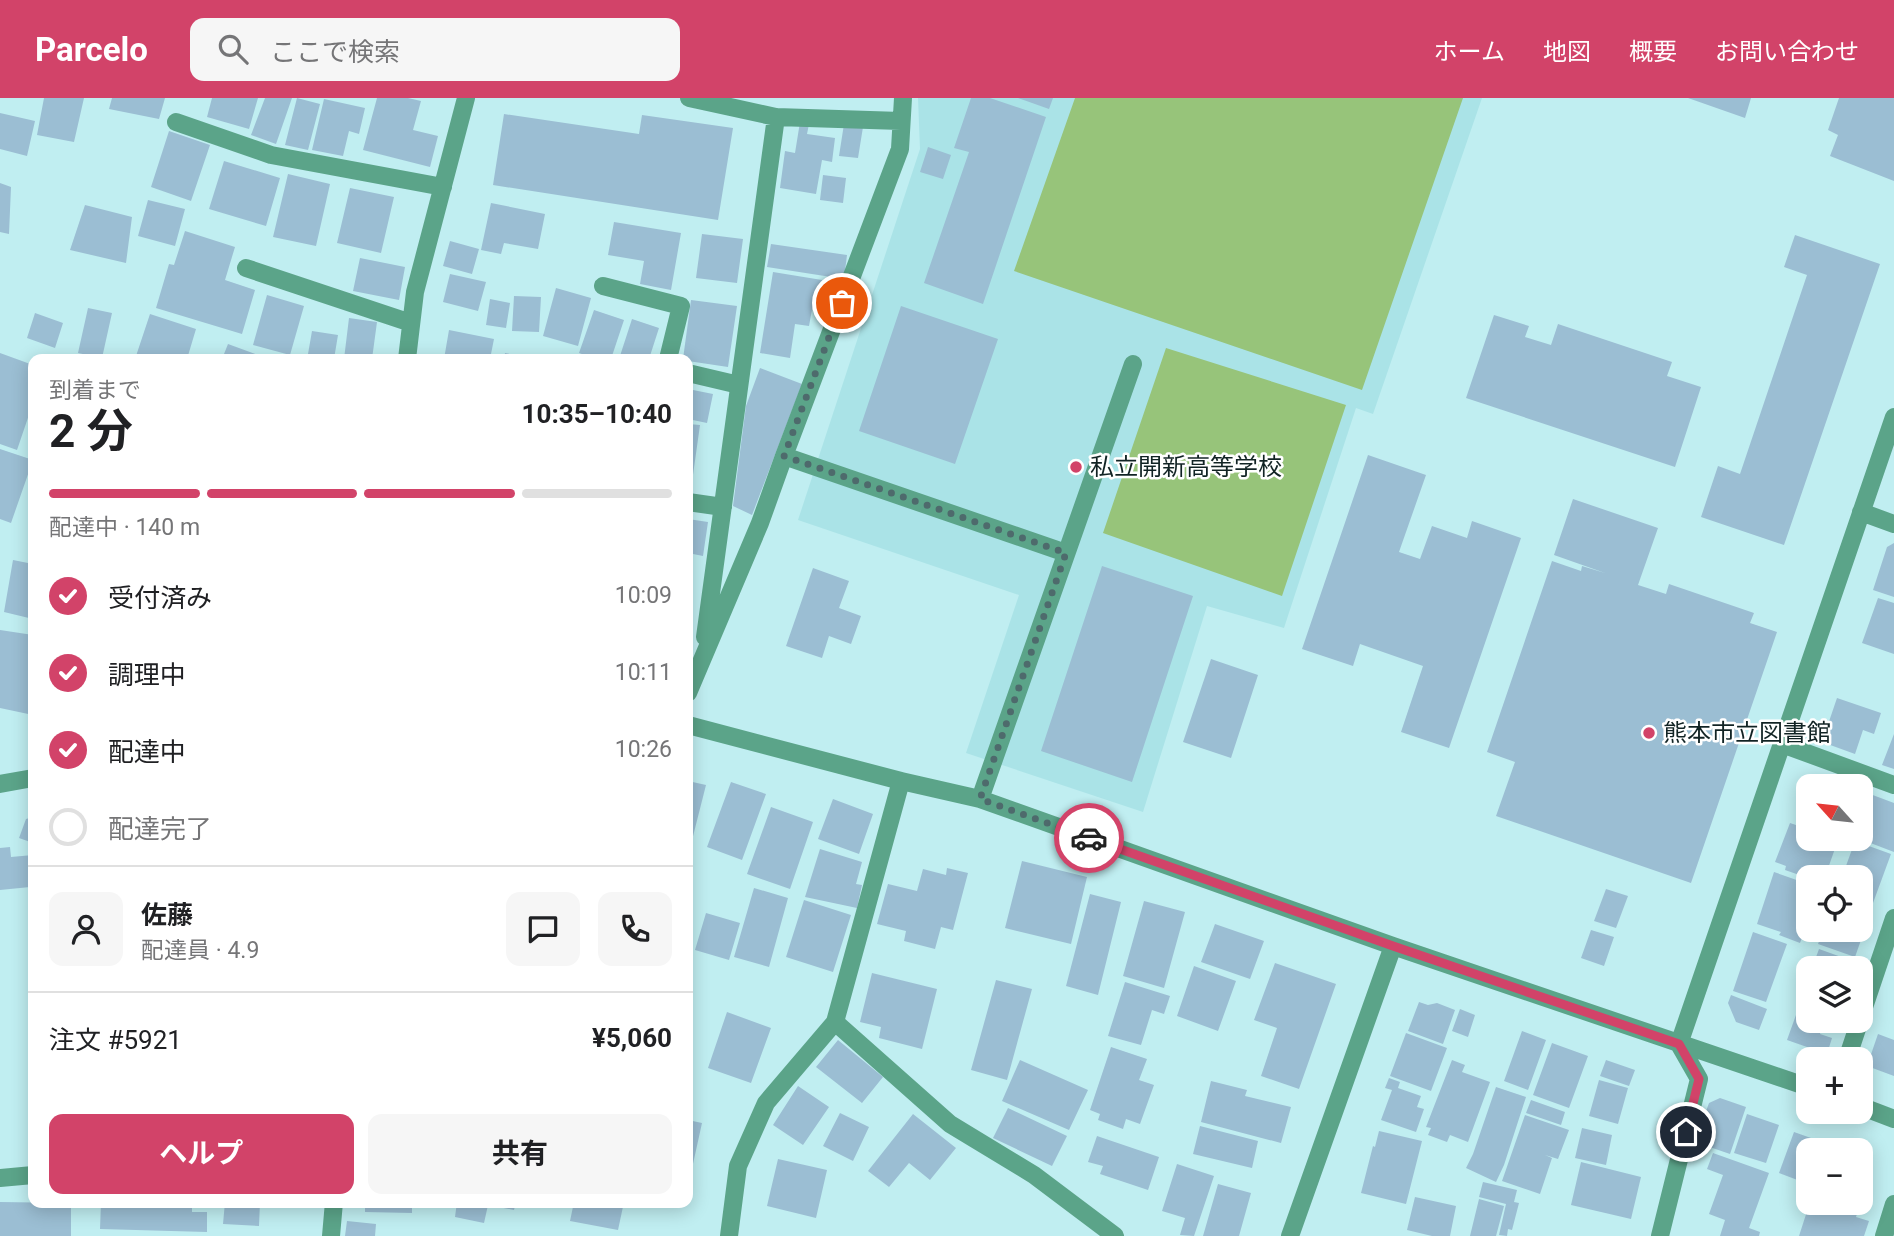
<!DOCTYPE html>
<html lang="ja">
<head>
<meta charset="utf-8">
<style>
  body { margin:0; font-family:Roboto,"Noto Sans JP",sans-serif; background:#f6f6f6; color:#202124; height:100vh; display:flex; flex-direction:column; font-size:26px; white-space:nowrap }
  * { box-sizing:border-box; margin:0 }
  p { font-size:23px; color:#757577 }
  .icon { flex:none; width:38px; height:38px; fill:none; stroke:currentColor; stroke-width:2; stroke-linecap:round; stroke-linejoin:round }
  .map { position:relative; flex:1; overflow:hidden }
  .panel { position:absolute; left:28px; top:256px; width:665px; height:854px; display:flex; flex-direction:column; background:#fff; border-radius:14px; box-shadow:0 4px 18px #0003 }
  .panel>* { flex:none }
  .needle { width:46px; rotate:297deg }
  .tools { position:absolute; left:1796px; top:676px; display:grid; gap:14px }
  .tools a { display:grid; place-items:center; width:77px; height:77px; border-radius:14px; background:#fff; box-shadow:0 4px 18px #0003; font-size:35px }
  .pin { position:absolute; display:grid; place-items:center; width:60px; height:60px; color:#fff; margin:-30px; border:4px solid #fff; border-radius:50%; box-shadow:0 2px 7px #0007 }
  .courier { position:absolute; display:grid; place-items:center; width:70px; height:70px; margin:-35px; border:5px solid #d24369; border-radius:50%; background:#fff; color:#222; box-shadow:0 2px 9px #0007 }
  .headline em { font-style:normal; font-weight:700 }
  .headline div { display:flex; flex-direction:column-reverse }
  .headline { display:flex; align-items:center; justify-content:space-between; height:119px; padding:0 21px }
  h1 { font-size:46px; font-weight:700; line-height:52px }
  .bar { display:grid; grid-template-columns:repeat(4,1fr); gap:10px 7px; align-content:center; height:84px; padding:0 21px }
  .bar i { height:9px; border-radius:5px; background:#e0e0e0 }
  .bar .active { background:#d24369 }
  .bar p { grid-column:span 4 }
  .line { display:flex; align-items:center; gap:18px; padding:0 21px; border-top:2px solid #e0e0e0 }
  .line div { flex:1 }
  .round { display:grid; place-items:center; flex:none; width:74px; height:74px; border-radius:14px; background:#f6f6f6 }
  ol { padding:0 21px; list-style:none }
  li { display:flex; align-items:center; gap:21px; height:77px }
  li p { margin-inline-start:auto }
  li .icon { padding:7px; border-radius:50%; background:#d24369; color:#fff; stroke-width:4 }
  li:last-child { color:#757577 }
  li i { width:38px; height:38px; border:4px solid #e0e0e0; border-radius:50% }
  .button { display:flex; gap:14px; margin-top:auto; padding:14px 21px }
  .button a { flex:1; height:80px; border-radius:14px; background:#d24369; color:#fff; font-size:28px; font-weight:700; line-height:80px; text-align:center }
  .button a+a { background:#f6f6f6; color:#202124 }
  header { display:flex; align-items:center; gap:42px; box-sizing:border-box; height:98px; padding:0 35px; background:#d24369; color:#fff }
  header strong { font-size:33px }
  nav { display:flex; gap:38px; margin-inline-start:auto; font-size:24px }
  .search { width:490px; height:63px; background:#f6f6f6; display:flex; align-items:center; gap:18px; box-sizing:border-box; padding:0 24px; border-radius:14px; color:#757577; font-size:26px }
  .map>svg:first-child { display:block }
</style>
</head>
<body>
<header>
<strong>Parcelo</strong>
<div class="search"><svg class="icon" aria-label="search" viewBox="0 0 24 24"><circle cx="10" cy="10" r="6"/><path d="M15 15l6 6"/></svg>ここで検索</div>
<nav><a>ホーム</a><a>地図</a><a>概要</a><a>お問い合わせ</a></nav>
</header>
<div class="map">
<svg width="1894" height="1138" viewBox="0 0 1894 1138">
  <rect width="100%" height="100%" fill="#c0eef1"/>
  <path fill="#aae3e7" d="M918 0H1482L1373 316 1356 310 1284 530 1207 508 1143 714 966 655 1019 497 798 422 920 51Z"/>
  <path fill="#97c47a" d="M1075 0H1463L1362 292 1014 173Z
    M1166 250 1346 307 1282 498 1103 435Z"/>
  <path fill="#9bbed3" d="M44 0H84L74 44 37 37Z
    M112 0H165L159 21 109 11Z
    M212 0H258L249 31 207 19Z
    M265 0H292L276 46 251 37Z
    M297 0 320 6 308 52 285 47Z
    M377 0H408L421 3 413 32 438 38 430 69 363 52Z
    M971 0H990L1046 19 983 206 924 185 969 54 954 50Z
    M1018 0H1053L1049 11Z
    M1688 0H1751L1745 20Z
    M1839 0H1894V83L1830 58 1838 37 1828 32Z
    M324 1 365 10 359 36 349 33 343 58 312 52Z
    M0 15 35 23 27 58 0 51Z
    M504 16 639 36 642 17 733 30 718 122 493 87Z
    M800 24 809 26 807 36 835 40 832 64 822 62 816 96 780 90 785 53 795 55Z
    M844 26 863 29 858 60 839 58Z
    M169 33 210 47 191 103 151 89Z
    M928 49 951 57 943 81 920 74Z
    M224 63 280 80 266 128 209 111Z
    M288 76 330 86 316 148 273 139Z
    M823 77 846 80 843 105 820 102Z
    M0 85 11 89 9 136 0 134Z
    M350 90 394 99 381 155 337 145Z
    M148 102 185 111 175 148 138 138Z
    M491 105 545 116 538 151 504 145 501 156 481 152Z
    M85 107 132 119 126 165 70 152Z
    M614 124 681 135 671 192 640 186 644 163 608 157Z
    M185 133 235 149 225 182 255 192 242 236 156 210 169 166 174 167Z
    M702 136 743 141 737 185 696 180Z
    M1795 137 1880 166 1784 447 1701 419 1718 368 1740 376 1807 177 1784 169Z
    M450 143 479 151 472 176 443 168Z
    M771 146 847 157 844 181 767 169Z
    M360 160 405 169 399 202 353 193Z
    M773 174 822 182 818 207 813 206 809 228 795 226 790 260 760 255Z
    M450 176 486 184 478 213 443 204Z
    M556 190 591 200 578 248 543 238Z
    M267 197 304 208 290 257 253 247Z
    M514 198 541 199 539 234 512 233Z
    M490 201 510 205 506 230 486 227Z
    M691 202 737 208 728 269 688 263V261H683Z
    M901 208 998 241 955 366 859 333Z
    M88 210 112 215 102 260 78 255Z
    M594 212 624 222 611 261H596L579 255Z
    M35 215 63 225 55 250 27 240Z
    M150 216 196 231 187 261H135Z
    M1494 217 1529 228 1525 239 1551 247 1558 226 1672 264 1667 278 1701 289 1675 369 1466 300Z
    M349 220 377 224 372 261H344Z
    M632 221 659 230 649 261H619Z
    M449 232 494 241 490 261H444Z
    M312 233 338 237 334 261 308 256Z
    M228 246 266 260V261H222Z
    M0 255 33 267V305L17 352 0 346Z
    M505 255 528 260V261H504Z
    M760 270 802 286 752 417 733 408 746 308Z
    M688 291 713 296 707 325 688 321Z
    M688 326 700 327 692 384H688Z
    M0 351 33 362 11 425 0 421Z
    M1368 357 1426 377 1399 454 1420 461 1432 428 1467 440 1472 423 1521 440 1449 650 1401 634 1423 568 1360 546 1353 568 1302 551Z
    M1573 401 1658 430 1638 487 1666 496 1669 486 1754 515 1750 525 1777 534 1691 785 1496 718 1515 664 1487 654 1552 463 1581 473 1582 468 1605 475 1554 457Z
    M688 421 708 424 703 458 688 455Z
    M1894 445V499L1873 492 1887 449Z
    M13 462 33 466V521L4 514Z
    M1102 468 1193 498 1132 684 1041 653Z
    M813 470 849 483 839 510 861 518 851 546 829 538 822 560 786 548Z
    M1878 500 1894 505V556L1862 545Z
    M0 532 33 537V617L0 610Z
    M1211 561 1258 577 1231 660 1183 644Z
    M1837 600 1881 615 1874 636 1863 632 1855 656 1822 644Z
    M1894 636V671L1882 667Z
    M688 683 706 687 689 754H688Z
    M731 684 766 696 742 762 707 749Z
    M1870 696 1894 705V754L1860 741V724Z
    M833 701 873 716 859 756 818 741Z
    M771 709 813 724 790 791 747 776Z
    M33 719V745L19 740 26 721Z
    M1790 725 1808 731V740L1838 742 1825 779 1808 780 1785 772 1786 768 1775 764Z
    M1855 743 1891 756 1873 805 1860 801V779H1842Z
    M10 749 11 759 33 757V804H31L30 789 0 792V750Z
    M820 751 862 764 856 786 862 787 857 810 805 799Z
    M1022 763 1087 779 1071 846 1005 830Z
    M947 770 968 775 953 832 941 829 935 851 904 843 906 833 877 826 888 786 917 793 923 771 946 777Z
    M1774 774 1808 786V825L1807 827 1805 826 1803 831 1805 832 1800 845 1779 837 1781 834 1757 826Z
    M754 790 788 800 769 869 734 859Z
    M1606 791 1628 798 1616 830 1594 823Z
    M1090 796 1121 804 1098 897 1066 888Z
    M804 802 851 817 833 874 786 859Z
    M1144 803 1185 814 1164 890 1123 878Z
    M1860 804 1873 808 1855 859 1818 846 1824 831H1860Z
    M706 815 740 825 729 862 695 852Z
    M1215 826 1264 843 1250 881 1201 864Z
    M1591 832 1614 839 1604 868 1581 860Z
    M1753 834 1787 846 1766 904 1733 893Z
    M1819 851 1858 865 1857 870H1812Z
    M1275 865 1336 886 1299 991 1261 978 1277 930 1254 922Z
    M1194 868 1236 883 1218 933 1177 918Z
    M872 875 937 891 922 951 879 940 881 929 860 924Z
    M996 882 1032 891 1007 982 971 972Z
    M1125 884 1170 898 1164 916 1152 912 1141 947 1108 938Z
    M1731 897 1767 911 1759 932 1736 924 1728 905Z
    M1801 903 1808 906V922H1824L1820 936 1832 940 1827 956 1787 942Z
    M1419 904 1428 907 1437 905 1455 912 1443 946 1408 933Z
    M1460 911 1475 917 1468 939 1452 933Z
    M727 914 771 930 751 985 708 970Z
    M1522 933 1546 942 1528 992 1504 983Z
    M1406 935 1447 950 1431 993 1390 978Z
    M1878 936 1894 942V978L1867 968Z
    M838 942 883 979 862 1005 816 969Z
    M1552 945 1588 958 1569 1010 1533 997Z
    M1111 949 1147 961 1139 982 1154 987 1140 1026 1126 1021 1123 1031 1098 1022 1100 1016 1090 1012Z
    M1020 962 1088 992 1069 1032 1002 1003Z
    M1452 962 1465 967 1462 974 1490 984 1468 1044 1450 1037 1447 1044 1428 1037 1431 1030 1426 1029Z
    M1606 962 1635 972 1629 988 1600 978Z
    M1389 980 1400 984 1398 990 1421 998 1417 1009 1424 1011 1416 1034 1381 1022 1392 992 1385 990Z
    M1599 982 1628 990 1618 1026 1589 1018Z
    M1211 983 1247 992 1245 998 1291 1009 1281 1045 1201 1024Z
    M798 988 829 1009 803 1047 773 1027Z
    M1496 989 1526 999 1504 1067 1496 1084 1466 1070 1473 1056Z
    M1720 1000 1746 1009 1730 1056 1695 1044 1709 1005Z
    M1531 1002 1565 1014 1561 1027 1526 1015Z
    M1008 1010 1067 1038 1052 1068 993 1040Z
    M840 1015 869 1029 853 1063 823 1048Z
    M913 1016 956 1050 930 1082 909 1065 889 1089 868 1073Z
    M1747 1016 1779 1027 1766 1065 1734 1055Z
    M1525 1017 1569 1032 1558 1061 1545 1057 1552 1060 1540 1096 1502 1083Z
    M688 1022 702 1025 691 1075 688 1074Z
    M1200 1028 1258 1043 1252 1070 1193 1056Z
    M1582 1030 1612 1037 1606 1067 1575 1060Z
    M1379 1033 1422 1043 1406 1106 1361 1095 1373 1048 1375 1049Z
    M1794 1034 1828 1046 1826 1052H1808V1086L1779 1075Z
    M1097 1038 1159 1059 1148 1092 1100 1076 1103 1068 1088 1064Z
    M1713 1055 1769 1075 1749 1130 1760 1134 1759 1138H1720L1725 1122 1709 1116 1723 1077 1707 1071Z
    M778 1061 827 1072 816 1120 767 1108Z
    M1581 1064 1641 1079 1631 1121 1571 1107Z
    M1177 1066 1214 1078 1194 1138 1180 1137 1185 1120 1162 1113Z
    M1860 1076 1869 1079 1856 1119 1869 1123 1864 1138H1799L1810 1104H1860Z
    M1483 1084 1517 1092 1514 1104 1519 1105 1512 1132 1508 1131 1507 1138 1499 1137 1506 1106 1479 1099Z
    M1218 1086 1251 1095 1239 1138H1203Z
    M1415 1099 1456 1108 1450 1138H1432L1407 1132Z
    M1479 1101 1504 1108 1496 1138H1470Z
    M0 1104 71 1105V1138H0Z
    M101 1104H192V1114H207V1134L100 1131Z
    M225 1104H260L259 1128 223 1126Z
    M365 1104H412V1115L365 1114Z
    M457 1104H516L514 1112 488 1107 484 1125 455 1119Z
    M574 1104H624L618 1132 570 1123Z
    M347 1123 376 1126 375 1138H345Z"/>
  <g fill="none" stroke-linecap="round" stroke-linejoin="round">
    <path stroke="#5ba489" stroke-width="18" d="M689 0 776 19 901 23
      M176 24 271 57 443 89
      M246 170 411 225
      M603 188 681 208 668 261
      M407 261 415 194 466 0
      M688 275 739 287
      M784 358 1066 455
      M688 404 723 409
      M1861 414 1894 426
      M705 539 776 19
      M688 595 760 425 784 358 900 51 903 0
      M688 627 901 683 980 701 1393 848 1808 989
      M1782 646 1894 687
      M0 686 33 680
      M980 701 1133 266
      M1860 921 1894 820
      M835 924 950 1026 1034 1077 1115 1138
      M1847 961 1860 922
      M1860 1008 1894 1021
      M0 1080 33 1077
      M331 1138 334 1104
      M729 1138 738 1068 766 1005 835 924 901 683
      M1290 1138 1393 848
      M1660 1138 1699 981 1679 946 1894 319
      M1884 1138 1894 1106"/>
  </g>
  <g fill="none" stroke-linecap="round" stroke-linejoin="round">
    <path stroke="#4e6a6c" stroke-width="7" stroke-dasharray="0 12.6" d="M842 205 784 358 1066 455 980 701 1089 740"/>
    <path stroke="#d24369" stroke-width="9" d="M1089 740 1393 848 1679 946 1699 981 1686 1034"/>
  </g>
  <g fill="#d24369" stroke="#fff" stroke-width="2.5">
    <circle cx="1076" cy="369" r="7"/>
    <circle cx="1649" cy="635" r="7"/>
  </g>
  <g text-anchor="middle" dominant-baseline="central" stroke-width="5" stroke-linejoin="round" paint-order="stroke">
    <g font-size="24" fill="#112324" stroke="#fff" text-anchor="start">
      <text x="1090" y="369">私立開新高等学校</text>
      <text x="1663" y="635">熊本市立図書館</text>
    </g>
  </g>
</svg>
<div class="tools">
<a><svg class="needle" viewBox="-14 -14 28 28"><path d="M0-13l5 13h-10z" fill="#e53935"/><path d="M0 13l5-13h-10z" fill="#757577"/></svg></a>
<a><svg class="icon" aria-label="locate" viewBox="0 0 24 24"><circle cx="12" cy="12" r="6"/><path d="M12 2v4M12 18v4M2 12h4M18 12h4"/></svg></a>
<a><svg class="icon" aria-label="layers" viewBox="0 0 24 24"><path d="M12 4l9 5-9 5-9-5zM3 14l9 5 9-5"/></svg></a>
<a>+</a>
<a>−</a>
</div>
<div class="pin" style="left:842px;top:205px;background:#ea580c"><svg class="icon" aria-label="bag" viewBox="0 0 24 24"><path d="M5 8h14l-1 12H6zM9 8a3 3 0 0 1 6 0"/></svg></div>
<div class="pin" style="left:1686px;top:1034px;background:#1f2937"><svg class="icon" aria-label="home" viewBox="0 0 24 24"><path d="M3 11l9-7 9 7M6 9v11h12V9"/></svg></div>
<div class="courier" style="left:1089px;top:740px"><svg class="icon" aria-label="car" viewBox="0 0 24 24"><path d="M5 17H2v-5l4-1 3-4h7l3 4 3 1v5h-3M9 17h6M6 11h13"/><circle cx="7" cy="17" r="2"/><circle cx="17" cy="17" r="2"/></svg></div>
<section class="panel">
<div class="headline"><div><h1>2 分</h1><p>到着まで</p></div><em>10:35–10:40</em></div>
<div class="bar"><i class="active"></i><i class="active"></i><i class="active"></i><i></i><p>配達中 · 140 m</p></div>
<ol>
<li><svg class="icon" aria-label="check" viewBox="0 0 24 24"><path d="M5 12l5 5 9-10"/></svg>受付済み<p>10:09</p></li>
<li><svg class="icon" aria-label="check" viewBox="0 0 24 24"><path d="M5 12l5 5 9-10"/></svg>調理中<p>10:11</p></li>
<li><svg class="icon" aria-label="check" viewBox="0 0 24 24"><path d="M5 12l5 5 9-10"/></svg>配達中<p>10:26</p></li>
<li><i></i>配達完了</li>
</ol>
<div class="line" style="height:126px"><a class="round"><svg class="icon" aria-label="person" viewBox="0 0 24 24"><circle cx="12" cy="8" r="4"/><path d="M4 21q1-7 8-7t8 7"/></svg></a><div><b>佐藤</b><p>配達員 · 4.9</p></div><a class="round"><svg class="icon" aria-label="chat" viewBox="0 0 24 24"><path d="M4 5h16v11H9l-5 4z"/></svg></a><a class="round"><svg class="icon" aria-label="phone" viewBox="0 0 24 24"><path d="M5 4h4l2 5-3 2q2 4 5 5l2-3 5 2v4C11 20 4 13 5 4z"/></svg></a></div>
<div class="line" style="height:91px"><div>注文 #5921</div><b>¥5,060</b></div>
<div class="button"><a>ヘルプ</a><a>共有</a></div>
</section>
</div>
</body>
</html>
